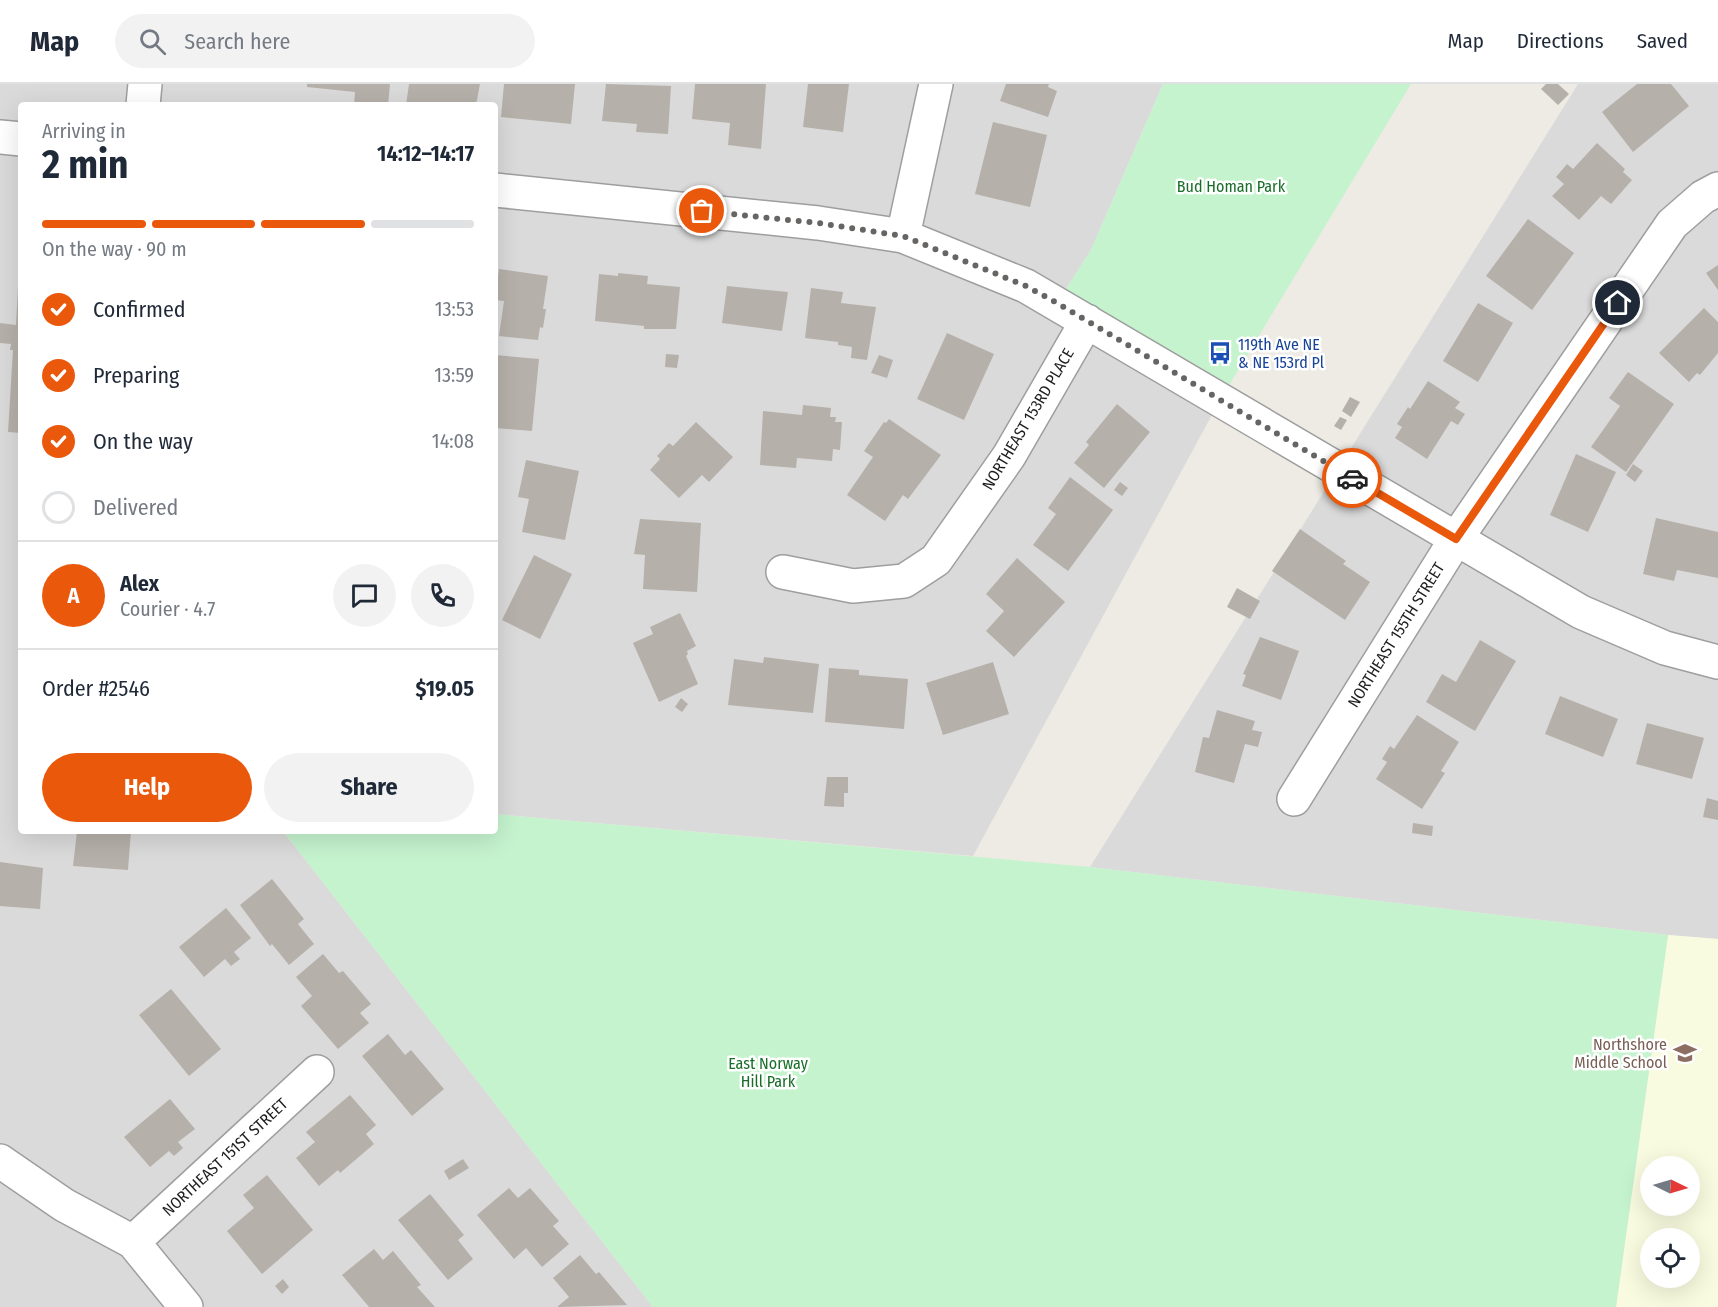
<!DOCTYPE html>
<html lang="en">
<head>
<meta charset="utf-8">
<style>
  body { margin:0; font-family:"Fira Sans Condensed",sans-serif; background:#f2f2f3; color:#1f2937; height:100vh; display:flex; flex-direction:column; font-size:22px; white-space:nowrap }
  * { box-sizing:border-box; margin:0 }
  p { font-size:20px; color:#747a83 }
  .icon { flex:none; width:33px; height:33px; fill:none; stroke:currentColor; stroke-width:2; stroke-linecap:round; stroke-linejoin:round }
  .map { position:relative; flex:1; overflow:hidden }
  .sheet { position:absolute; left:18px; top:18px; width:480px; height:732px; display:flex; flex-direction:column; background:#fff; border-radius:6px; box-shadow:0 6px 24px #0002 }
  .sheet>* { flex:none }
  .needle { width:39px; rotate:95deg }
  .buttons { position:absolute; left:1640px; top:1072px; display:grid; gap:12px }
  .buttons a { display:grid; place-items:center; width:60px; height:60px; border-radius:50%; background:#fff; box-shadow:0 6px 24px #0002; font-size:30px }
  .pin { position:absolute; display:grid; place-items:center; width:51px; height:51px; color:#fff; margin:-26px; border:3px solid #fff; border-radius:50%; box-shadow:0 2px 6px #0007 }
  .courier { position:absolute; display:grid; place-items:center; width:60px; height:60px; margin:-30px; border:4px solid #ea580c; border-radius:50%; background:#fff; color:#222; box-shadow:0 2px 8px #0007 }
  .headline em { font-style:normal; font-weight:700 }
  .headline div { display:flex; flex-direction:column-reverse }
  .headline { display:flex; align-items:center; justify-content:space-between; height:102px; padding:0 24px }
  h1 { font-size:39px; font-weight:700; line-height:45px }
  .bar { display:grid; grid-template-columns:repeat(4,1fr); gap:9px 6px; align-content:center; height:72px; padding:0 24px }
  .bar i { height:8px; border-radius:4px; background:#e0e1e3 }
  .bar .active { background:#ea580c }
  .bar p { grid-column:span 4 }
  .line { display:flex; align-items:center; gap:15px; padding:0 24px; border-top:2px solid #e0e1e3 }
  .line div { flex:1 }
  .round { display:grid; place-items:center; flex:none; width:63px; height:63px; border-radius:32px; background:#f2f2f3 }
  ol { padding:0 24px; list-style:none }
  li { display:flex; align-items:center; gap:18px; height:66px }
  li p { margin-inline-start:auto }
  li .icon { padding:6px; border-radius:50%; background:#ea580c; color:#fff; stroke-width:4 }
  li:last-child { color:#747a83 }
  li i { width:33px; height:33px; border:3px solid #e0e1e3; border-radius:50% }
  .primary-button { display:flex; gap:12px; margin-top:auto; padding:12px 24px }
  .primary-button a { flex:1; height:69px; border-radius:36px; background:#ea580c; color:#fff; font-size:24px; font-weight:700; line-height:69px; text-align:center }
  .primary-button a+a { background:#f2f2f3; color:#1f2937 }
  header { display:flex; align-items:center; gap:36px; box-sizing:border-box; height:84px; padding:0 30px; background:#fff; border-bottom:2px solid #e0e1e3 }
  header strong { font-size:28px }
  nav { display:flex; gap:33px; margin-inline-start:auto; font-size:21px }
  .search { width:420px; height:54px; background:#f2f2f3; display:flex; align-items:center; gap:15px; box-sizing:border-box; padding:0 21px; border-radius:33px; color:#747a83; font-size:22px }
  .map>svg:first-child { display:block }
</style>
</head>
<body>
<header>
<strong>Map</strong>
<div class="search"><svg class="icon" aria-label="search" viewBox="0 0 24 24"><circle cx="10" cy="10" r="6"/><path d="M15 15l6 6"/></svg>Search here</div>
<nav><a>Map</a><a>Directions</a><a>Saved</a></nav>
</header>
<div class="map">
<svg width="1718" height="1223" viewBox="0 0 1718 1223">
  <rect width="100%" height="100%" fill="#edebe4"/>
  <path fill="#dbdada" d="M0 0H1163L1091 166 1057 219 1220 316 973 772 495 730V21H21V747H283L653 1223H0Z
    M1578 0H1718V855L1668 851 1090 783Z"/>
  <path fill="#f8fbdf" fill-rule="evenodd" d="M1668 851 1718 855V1223H1616ZM1650 1083H1689V1122H1650ZM1650 1155H1689V1194H1650Z"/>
  <path fill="#c5f3ce" d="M1163 0H1411L1220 316 1057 219 1091 166Z
    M495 730 1090 783 1668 851 1616 1223H653L283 747H495Z"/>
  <path fill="#b6b0aa" d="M307 0H390L388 21H354L355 8 307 3Z
    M409 0H480L476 21H406Z
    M504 0H575L571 40 501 33Z
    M606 0 671 2 668 50 636 48 637 40 602 37Z
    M695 0H766L761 65 728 61 730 39 692 35Z
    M808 0H849L843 48 803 43Z
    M1006 0H1049L1048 3 1057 7 1048 33 1000 17Z
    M1546 0H1558L1569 10 1558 21 1541 5Z
    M1637 0H1671L1689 22 1633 68 1602 28Z
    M993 38 1047 51 1030 123 975 110Z
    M1597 59 1625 85 1623 88 1632 96 1611 120 1601 112 1579 136 1552 112 1564 100 1556 93 1567 80 1573 85Z
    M1528 135 1574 169 1532 226 1486 192Z
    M1718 181V206L1706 189Z
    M19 184H21V349L8 348 13 266H10L11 260 0 259V239L16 241Z
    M499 185 548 192 543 225H546L543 244 540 243 538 256 499 252 504 217 495 216Z
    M618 189 648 192 647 200 680 203 676 245H644V242L595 237 599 190 618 192Z
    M727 202 788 208 782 247 722 239Z
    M811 204 843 208 841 219 876 223 867 276 851 274 852 263 838 261V258L805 254Z
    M1478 219 1513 239 1478 298 1443 277Z
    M1704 224 1718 238V269L1700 291 1697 289 1689 298 1659 269Z
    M947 249 994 270 964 336 917 315Z
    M666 270 679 271 677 284 665 283Z
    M495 271 539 275 532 347 495 344Z
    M879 271 893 276 887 294 871 289Z
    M1628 288 1674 320 1626 388 1591 363 1620 322 1609 314Z
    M1428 297 1460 318 1455 324 1465 330 1458 341 1451 337 1427 375 1395 354 1402 343 1397 340 1408 323 1410 325Z
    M1350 313 1360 318 1351 333 1342 327Z
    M1117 320 1150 348 1104 404 1074 379 1089 361 1086 358Z
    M803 321 831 324 830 333H836L835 338H842L840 366 833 365 832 377 797 374 796 384 760 381 763 327 802 331Z
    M1340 333 1347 336 1341 346 1334 342Z
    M889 335 941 371 908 415 903 411 885 437 847 411 873 373 864 367 884 338 886 339Z
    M696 338 733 373 709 398 702 391 679 414 650 386 660 375 657 372 669 359 673 362Z
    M1576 370 1616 388 1588 448 1550 431Z
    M526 376 579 387 565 456 522 448 529 415 518 413Z
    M1633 380 1643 387 1635 398 1626 391Z
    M1070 393 1113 426 1068 487 1033 461 1056 430 1048 424Z
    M1120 398 1128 404 1122 412 1114 406Z
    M1656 434 1718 448V494L1677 486 1674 497 1643 490Z
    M640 435 701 439 697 508 643 505 645 471 634 470Z
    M1300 445 1346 477 1343 480 1370 498 1345 536 1272 487Z
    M534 471 572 490 540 555 502 536Z
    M1017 474 1065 518 1014 573 986 547 1004 527 986 510Z
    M1237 504 1260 517 1250 535 1227 523Z
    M680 529 696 562 687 567 688 570 686 572 698 600 659 618 633 559 653 550 650 543Z
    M1260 553 1299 567 1281 616 1242 602 1246 591 1243 590Z
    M1480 556 1516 577 1475 647 1426 618 1442 590 1456 598Z
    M764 573 819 580 813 629 728 621 734 575 763 579Z
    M993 578 1009 630 943 651 926 599Z
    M829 584 859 586V591L908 595 904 645 825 638Z
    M1560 612 1618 635 1603 673 1545 650Z
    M681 614 688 620 682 628 675 623Z
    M1217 626 1255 637 1252 646 1262 648 1258 663 1245 660 1234 699 1195 688 1203 653 1209 654Z
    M1417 631 1459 658 1441 687 1445 689 1422 725 1376 695 1387 678 1382 675 1390 662 1394 665Z
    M1647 639 1704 654 1692 695 1636 680Z
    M827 693H848V709H844V723L824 722Z
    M1707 714 1718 717V736L1703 733Z
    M1413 739 1433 742 1432 752 1412 749Z
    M77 747H131L128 786 73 782Z
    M0 778 43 784 40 825 0 822Z
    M272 795 304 835 298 840 314 860 289 881 272 860 270 862 240 821Z
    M226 824 251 854 234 868 240 875 231 882 225 875 204 893 179 863Z
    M323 870 339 889 343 887 371 920 360 929 369 939 338 965 301 922 312 912 296 893Z
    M171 905 221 965 189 992 139 931Z
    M388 950 405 971 411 966 444 1005 412 1032 362 972Z
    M350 1011 376 1041 366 1050 374 1060 340 1089 338 1086 319 1102 296 1074 315 1058 306 1048Z
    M170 1015 195 1045 178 1058 183 1064 174 1072 169 1067 150 1083 124 1053Z
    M463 1075 469 1084 449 1096 444 1087Z
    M267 1091 313 1146 262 1190 227 1147 254 1124 243 1111Z
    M509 1104 518 1114 530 1104 559 1137 553 1142 569 1160 542 1183 526 1164 514 1175 477 1131Z
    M430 1110 464 1151 458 1156 473 1175 448 1196 398 1136Z
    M374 1165 383 1176 393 1167 421 1201 417 1203 435 1223H369L342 1191Z
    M580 1171 596 1190 599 1188 627 1221 557 1223 569 1213 553 1194Z
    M283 1195 289 1203 282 1210 275 1202Z"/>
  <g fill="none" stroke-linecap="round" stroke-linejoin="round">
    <g stroke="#9e9e9e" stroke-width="36">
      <path id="street" d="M143 21 145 0
        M0 53 21 55
        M495 106 818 139 903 152 1026 202 1581 528 1665 564 1718 578
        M903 152 936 0
        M783 488 853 502 904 497 936 476 1009 372 1087 237
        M1294 715 1456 455 1672 140 1703 113 1718 105
        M0 1077 64 1121 133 1158 186 1223
        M133 1158 317 988"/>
    </g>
    <use href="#street" stroke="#fff" stroke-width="33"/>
  </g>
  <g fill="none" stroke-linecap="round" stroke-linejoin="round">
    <path stroke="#666563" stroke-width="6" stroke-dasharray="0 10.8" d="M702 127 818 139 903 152 1026 202 1057 219 1352 394"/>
    <path stroke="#ea580c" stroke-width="8" d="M1352 394 1456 455 1618 219"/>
  </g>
  <defs>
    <g id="bus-bare" transform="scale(1.8)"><path d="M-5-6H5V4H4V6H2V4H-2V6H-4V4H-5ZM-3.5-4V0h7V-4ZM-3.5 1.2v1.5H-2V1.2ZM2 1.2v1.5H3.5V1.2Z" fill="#1a4fb4" stroke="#fff" stroke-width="2.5" paint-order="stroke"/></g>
    <g id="school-bare" transform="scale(1.8)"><path d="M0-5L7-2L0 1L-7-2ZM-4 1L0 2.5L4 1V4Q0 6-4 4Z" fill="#8d6e63" stroke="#fff" stroke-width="2.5" paint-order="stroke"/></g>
  </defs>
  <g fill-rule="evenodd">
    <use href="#bus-bare" x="1220" y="269"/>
    <use href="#school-bare" x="1685" y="969"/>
  </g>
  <g text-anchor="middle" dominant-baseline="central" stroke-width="5" stroke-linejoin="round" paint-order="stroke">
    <g font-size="16" fill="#186e28" stroke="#fff">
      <text x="1231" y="102">Bud Homan Park</text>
      <text x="768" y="979">East Norway<tspan x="768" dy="18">Hill Park</tspan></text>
    </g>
    <g font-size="16" fill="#164399" stroke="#fff" text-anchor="start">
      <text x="1238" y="260">119th Ave NE<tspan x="1238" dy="18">&amp; NE 153rd Pl</tspan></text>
    </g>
    <g font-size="16" fill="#1d1d1d" stroke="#fff">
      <text transform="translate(1028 335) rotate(-59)">NORTHEAST 153RD PLACE</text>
      <text transform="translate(1396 551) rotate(-58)">NORTHEAST 155TH STREET</text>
      <text transform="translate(225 1073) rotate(-43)">NORTHEAST 151ST STREET</text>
    </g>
    <g font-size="16" fill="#785e54" stroke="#fff" text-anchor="end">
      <text x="1667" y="960">Northshore<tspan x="1667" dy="18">Middle School</tspan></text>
    </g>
  </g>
</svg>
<div class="buttons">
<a><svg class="needle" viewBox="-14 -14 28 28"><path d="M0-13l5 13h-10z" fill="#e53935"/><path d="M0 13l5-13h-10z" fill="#747a83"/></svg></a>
<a><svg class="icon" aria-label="locate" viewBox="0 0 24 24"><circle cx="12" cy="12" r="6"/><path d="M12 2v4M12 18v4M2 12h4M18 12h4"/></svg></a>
</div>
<div class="pin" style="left:702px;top:127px;background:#ea580c"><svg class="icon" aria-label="bag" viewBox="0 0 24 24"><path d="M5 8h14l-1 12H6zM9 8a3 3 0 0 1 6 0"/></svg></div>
<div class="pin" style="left:1618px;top:219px;background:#1f2937"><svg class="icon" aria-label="home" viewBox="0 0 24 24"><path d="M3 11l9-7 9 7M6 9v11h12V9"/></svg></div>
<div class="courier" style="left:1352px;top:394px"><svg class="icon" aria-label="car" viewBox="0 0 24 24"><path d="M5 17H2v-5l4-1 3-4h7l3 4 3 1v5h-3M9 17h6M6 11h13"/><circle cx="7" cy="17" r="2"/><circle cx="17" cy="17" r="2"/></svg></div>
<section class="sheet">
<div class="headline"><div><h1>2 min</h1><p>Arriving in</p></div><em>14:12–14:17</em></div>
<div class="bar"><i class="active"></i><i class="active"></i><i class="active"></i><i></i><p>On the way · 90 m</p></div>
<ol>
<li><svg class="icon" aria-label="check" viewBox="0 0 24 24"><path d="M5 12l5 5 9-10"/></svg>Confirmed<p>13:53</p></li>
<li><svg class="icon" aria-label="check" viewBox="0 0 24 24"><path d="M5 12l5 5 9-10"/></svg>Preparing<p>13:59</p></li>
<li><svg class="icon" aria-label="check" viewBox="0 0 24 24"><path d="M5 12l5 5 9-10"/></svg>On the way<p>14:08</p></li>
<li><i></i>Delivered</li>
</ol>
<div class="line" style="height:108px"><b class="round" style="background:#ea580c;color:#fff">A</b><div><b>Alex</b><p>Courier · 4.7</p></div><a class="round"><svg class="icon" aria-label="chat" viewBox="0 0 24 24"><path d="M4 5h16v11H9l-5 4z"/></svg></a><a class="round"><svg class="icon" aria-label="phone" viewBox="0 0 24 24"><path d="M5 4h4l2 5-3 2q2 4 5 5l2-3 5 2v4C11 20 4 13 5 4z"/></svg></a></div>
<div class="line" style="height:78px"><div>Order #2546</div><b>$19.05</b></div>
<div class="primary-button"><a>Help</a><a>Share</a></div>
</section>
</div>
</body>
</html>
